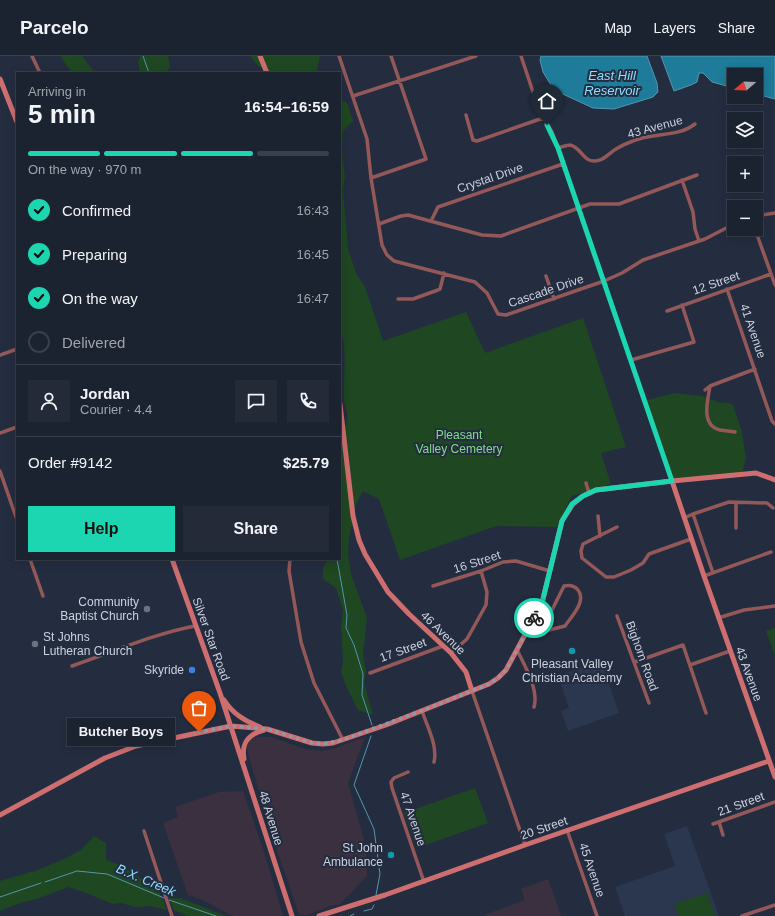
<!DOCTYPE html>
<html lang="en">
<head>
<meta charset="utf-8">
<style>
  body { margin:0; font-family:Arial,sans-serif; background:#242a38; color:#f1f3f6; height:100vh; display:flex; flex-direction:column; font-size:15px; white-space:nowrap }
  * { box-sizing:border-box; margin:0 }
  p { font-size:13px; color:#a0a4ab }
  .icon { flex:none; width:22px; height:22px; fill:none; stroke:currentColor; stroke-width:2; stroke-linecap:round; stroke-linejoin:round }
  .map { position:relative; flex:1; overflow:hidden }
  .sheet { position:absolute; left:16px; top:16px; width:325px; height:488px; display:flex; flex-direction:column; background:#1b2230; border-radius:0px; box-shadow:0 2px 10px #0003,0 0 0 1px #393f4c }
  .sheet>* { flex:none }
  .needle { width:26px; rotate:251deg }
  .fabs { position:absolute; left:727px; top:12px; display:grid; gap:8px }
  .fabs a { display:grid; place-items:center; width:36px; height:36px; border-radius:0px; background:#1b2230; box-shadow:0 2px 10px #0003,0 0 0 1px #393f4c; font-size:20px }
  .pin { position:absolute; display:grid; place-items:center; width:34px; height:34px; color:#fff; margin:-41px -17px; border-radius:50% 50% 50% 0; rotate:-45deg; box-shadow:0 0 4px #0007 }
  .pin .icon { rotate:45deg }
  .courier { position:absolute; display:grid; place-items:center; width:40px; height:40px; margin:-20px; border:3px solid #1cd5b1; border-radius:50%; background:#fff; color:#222; box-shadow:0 1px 5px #0007 }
  .bubble { position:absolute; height:28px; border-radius:0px; background:#1b2230; box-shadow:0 2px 10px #0003,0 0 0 1px #393f4c; font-size:13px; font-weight:800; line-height:28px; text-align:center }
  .overview em { font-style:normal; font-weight:800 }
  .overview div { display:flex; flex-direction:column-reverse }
  .overview { display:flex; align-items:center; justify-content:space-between; height:68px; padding:0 12px }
  h1 { font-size:26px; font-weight:800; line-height:30px }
  .bar { display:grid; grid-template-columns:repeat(4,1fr); gap:6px 4px; align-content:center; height:48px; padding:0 12px }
  .bar i { height:5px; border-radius:3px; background:#393f4c }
  .bar .active { background:#1cd5b1 }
  .bar p { grid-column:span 4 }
  .line { display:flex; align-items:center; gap:10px; padding:0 12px; border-top:1px solid #393f4c }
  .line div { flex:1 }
  .round { display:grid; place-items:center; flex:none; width:42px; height:42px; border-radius:0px; background:#242a38 }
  ol { padding:0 12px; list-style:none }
  li { display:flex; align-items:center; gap:12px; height:44px }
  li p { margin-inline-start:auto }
  li .icon { padding:4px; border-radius:50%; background:#1cd5b1; color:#111; stroke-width:4 }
  li:last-child { color:#a0a4ab }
  li i { width:22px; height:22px; border:2px solid #393f4c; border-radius:50% }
  .primary-button { display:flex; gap:8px; margin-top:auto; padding:8px 12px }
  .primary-button a { flex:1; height:46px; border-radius:0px; background:#1cd5b1; color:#111; font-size:16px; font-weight:800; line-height:46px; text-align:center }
  .primary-button a+a { background:#242a38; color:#f1f3f6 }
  header { display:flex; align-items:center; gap:24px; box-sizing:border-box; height:56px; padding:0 20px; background:#1b2230; border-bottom:1px solid #393f4c }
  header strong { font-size:19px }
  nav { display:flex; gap:22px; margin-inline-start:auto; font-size:14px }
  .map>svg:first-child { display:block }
</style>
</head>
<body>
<header>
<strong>Parcelo</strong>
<nav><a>Map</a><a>Layers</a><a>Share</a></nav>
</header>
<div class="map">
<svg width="775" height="860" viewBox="0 0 775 860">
  <rect width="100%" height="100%" fill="#242d40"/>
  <path fill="#2b364f" d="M601 604 619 657 568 675 561 655 569 652 558 620Z
    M687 770 719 860H625L615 831 675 810 664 778Z"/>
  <path fill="#3b303f" d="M260 681H271L305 693 322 695 336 692 365 681 348 727 366 791 367 820 340 848 330 850 307 859H302L299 858 271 777 248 697 247 690 250 685 254 682Z
    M243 735 265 799 283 860H233L203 844 188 839 163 767 178 761 175 751 219 736Z
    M548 823 561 860H482L525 844 521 833Z"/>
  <path fill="#1f4722" d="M60 0H82L95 17H72Z
    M140 0H168L170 12 164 17H140L138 6Z
    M250 0H320L317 13 319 17H270L258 10Z
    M340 43 347 47 353 65 343 75 342 94 345 121 343 133 348 193 356 217 365 231 383 285 466 256 485 297 583 262 626 391 601 397 611 428 572 440 557 471 496 470 400 504 379 443 363 435 356 448 349 482 348 498 351 518 367 562 363 598 366 615 364 627 373 659 358 654 347 632 341 616 343 607 341 569 343 553 336 532 323 523V513L327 503H340V376C343 373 346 369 347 365 348 358 345 351 344 344 343 320 348 294 340 272Z
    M674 337 703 340 717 346 728 347 733 349 742 376 746 403 742 417 675 426 644 345Z
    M775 572V600L766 575Z
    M475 732 488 767 417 792 404 757Z
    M94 780 106 787V804L123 810 159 835 167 854 150 850 136 851 121 847 113 848 86 837 68 831 40 842 20 847 0 855V825L38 814 64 803 81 794Z
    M707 837 715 860H679L674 848Z
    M169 842H180L226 860H187L174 854Z"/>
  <path fill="#1e7c9a" stroke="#5296ae" d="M541 0H647L657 27 658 36 653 41 614 53 593 52 554 34 543 16 540 4Z
    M661 0H775V43L756 38V19H734V32L712 26 703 17H699L697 26 691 29 674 35Z"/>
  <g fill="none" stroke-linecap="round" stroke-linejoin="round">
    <path stroke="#5296ae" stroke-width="1" d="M143 0 149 17
      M337 503 347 559 346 572 354 589 363 618 362 639 372 669
      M371 680 354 729 374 773 380 818 376 839
      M45 826 77 815 107 818 164 842
      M0 841 41 827
      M169 844 216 860
      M364 855 372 853 374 849
      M350 860 354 858"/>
    <path stroke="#945858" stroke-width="3.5" d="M32 0 40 17
      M339 0 367 83 371 122 382 189 387 199 394 205 475 226 487 237 498 258 506 259 604 225 622 217 643 204 705 183 734 168
      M521 0 539 54 552 76 558 92 672 425
      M353 40 476 0
      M466 59 473 84 477 85 543 62
      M558 92C562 91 567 89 570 89 581 91 583 106 595 105 604 105 609 97 616 93 621 90 627 87 633 85 653 76 677 82 695 68
      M371 122 426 103 391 0
      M682 124 693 156 695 173 699 185
      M756 160 775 157
      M431 165 438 151 563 108
      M379 168 401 160 408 159 482 179 501 180 590 148H619L697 119
      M755 173 775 229
      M546 220 554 243
      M727 233 772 365 775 368
      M398 243H413L438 234 440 233 444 217
      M667 255 771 218
      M0 299 17 293
      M631 304 694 286 682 249
      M710 330C708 344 700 369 720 374 725 375 730 375 735 376
      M705 334 710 330 755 313
      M0 377 17 371
      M0 415 17 464
      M586 427 589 437
      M736 446V472
      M693 458 713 517
      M598 460 600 480
      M684 462 693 458 729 446 767 447 773 452
      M617 471 583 488 581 495 582 502 606 521H614L631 514 643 507 649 498 691 483
      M30 503 43 540
      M290 503 289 515 301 586 314 627 343 684
      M704 520 771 496
      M433 530 481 515 503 506 516 505 550 515
      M617 560 649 647
      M718 562 744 554 775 550
      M529 572 541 576 565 570C571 561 587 545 578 534 574 529 569 529 564 530L541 576
      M517 594C525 610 539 634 534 651
      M451 597 467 583 486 549 487 536 481 515
      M635 606 683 589 706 657
      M690 609 730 595
      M72 610C113 596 153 578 195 570
      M370 617 443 590
      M472 635 525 789
      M422 655C427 670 438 690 434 706
      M408 716 394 722 391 726 392 732 424 826
      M719 766 723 779
      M713 768 775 746
      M567 774 597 860
      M144 775 172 860
      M742 860 775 849"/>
    <path stroke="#ce6e6f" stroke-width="5" d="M260 0 267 17
      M0 23 17 66
      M340 348 353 460 359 484 365 498 388 536 409 558 451 597 466 616 472 635
      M672 425 704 520 775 721
      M172 503 220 637 292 860
      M224 644C233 658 245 665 260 671
      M244 703C241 686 249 678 264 674
      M0 759 105 702 136 690 231 670 267 673 312 687 323 688 333 687 386 669 489 628 498 622 506 614 542 547 562 465 573 448 583 440 596 434 672 425 756 417 775 424
      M319 860 385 839 525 789 769 705"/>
  </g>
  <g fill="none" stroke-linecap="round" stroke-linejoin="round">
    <path stroke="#9198a7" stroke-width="4" stroke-dasharray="0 7.2" d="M199 676 231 670 267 673 312 687 323 688 343 684 434 650 489 628 498 622 506 614 534 562"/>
    <path stroke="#1cd5b1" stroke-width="5" d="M534 562 542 547 562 465 572 448 583 440 596 434 672 425 558 92 547 69"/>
  </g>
  <g fill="#6b7280" stroke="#242d40" stroke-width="1.5">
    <circle cx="147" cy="553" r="4"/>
    <circle cx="35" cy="588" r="4"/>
  </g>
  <g fill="#0f9aa8" stroke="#242d40" stroke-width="1.5">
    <circle cx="572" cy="595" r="4"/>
    <circle cx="391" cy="799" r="4"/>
  </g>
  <circle fill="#3f7fe0" stroke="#242d40" stroke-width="1.5" cx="192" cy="614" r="4"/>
  <g text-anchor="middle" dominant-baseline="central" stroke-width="4" stroke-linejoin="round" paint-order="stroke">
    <g font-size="12" fill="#cbd1de" stroke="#242d40">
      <text transform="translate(655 71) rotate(-15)">43 Avenue</text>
      <text transform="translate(490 122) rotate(-19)">Crystal Drive</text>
      <text transform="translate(716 227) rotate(-19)">12 Street</text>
      <text transform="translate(546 235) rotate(-19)">Cascade Drive</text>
      <text transform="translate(753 275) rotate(71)">41 Avenue</text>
      <text transform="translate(477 506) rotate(-18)">16 Street</text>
      <text transform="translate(443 577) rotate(44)">46 Avenue</text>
      <text transform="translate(211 583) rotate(70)">Silver Star Road</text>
      <text transform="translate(403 594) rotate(-20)">17 Street</text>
      <text transform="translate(642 600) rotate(70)">Bighorn Road</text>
      <text transform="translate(749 618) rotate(70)">43 Avenue</text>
      <text transform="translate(741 748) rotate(-20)">21 Street</text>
      <text transform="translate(271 762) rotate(73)">48 Avenue</text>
      <text transform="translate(413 763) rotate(71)">47 Avenue</text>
      <text transform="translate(544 772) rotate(-19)">20 Street</text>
      <text transform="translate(592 814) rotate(71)">45 Avenue</text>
    </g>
    <g font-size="12" fill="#81dc86" stroke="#242d40">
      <text x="459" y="379">Pleasant<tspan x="459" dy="14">Valley Cemetery</tspan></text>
    </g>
    <g font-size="12" fill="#cbd1de" stroke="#242d40" text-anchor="end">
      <text x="139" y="546">Community<tspan x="139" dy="14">Baptist Church</tspan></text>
      <text x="43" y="581" text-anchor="start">St Johns<tspan x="43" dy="14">Lutheran Church</tspan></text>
      <text x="572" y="608" text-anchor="middle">Pleasant Valley<tspan x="572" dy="14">Christian Academy</tspan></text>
      <text x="184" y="614">Skyride</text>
      <text x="383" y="792">St John<tspan x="383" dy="14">Ambulance</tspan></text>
    </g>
    <g font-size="13" font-style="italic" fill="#8fdefd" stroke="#242d40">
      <text x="612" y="19">East Hill<tspan x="612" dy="15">Reservoir</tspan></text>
      <text transform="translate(146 824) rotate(23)">B.X. Creek</text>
    </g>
  </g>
</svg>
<div class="fabs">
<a><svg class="needle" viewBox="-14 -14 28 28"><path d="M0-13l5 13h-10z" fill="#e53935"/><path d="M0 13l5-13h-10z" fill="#a0a4ab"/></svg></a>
<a><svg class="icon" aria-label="layers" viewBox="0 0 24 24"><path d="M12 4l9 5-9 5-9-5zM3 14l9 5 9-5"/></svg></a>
<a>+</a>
<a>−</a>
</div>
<div class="pin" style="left:199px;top:676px;background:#ea580c"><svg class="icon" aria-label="bag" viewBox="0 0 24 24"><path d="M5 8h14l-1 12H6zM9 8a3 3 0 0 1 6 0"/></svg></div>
<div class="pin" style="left:547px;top:69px;background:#1f2937"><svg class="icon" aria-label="home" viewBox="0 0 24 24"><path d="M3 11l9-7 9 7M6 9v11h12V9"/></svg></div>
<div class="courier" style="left:534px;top:562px"><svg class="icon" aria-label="bike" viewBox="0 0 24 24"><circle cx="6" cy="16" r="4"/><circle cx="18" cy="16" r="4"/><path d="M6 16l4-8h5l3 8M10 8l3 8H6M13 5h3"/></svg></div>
<div class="bubble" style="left:67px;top:662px;width:108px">Butcher Boys</div>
<section class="sheet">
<div class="overview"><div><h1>5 min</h1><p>Arriving in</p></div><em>16:54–16:59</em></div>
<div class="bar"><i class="active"></i><i class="active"></i><i class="active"></i><i></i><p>On the way · 970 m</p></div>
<ol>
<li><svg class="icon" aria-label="check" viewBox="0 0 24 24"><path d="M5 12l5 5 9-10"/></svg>Confirmed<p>16:43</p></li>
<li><svg class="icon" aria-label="check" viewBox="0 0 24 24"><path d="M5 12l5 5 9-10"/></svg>Preparing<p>16:45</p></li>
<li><svg class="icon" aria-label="check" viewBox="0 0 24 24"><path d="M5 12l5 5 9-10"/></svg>On the way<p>16:47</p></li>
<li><i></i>Delivered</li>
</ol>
<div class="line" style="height:72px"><a class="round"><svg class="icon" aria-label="person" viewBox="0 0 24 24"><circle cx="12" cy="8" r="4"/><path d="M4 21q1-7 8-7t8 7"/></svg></a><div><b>Jordan</b><p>Courier · 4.4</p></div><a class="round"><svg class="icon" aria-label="chat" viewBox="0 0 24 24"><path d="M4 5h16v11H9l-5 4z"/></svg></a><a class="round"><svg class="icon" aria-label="phone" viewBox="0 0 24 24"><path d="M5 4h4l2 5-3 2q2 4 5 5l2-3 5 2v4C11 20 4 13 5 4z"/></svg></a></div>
<div class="line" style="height:52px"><div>Order #9142</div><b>$25.79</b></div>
<div class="primary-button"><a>Help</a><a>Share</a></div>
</section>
</div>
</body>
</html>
